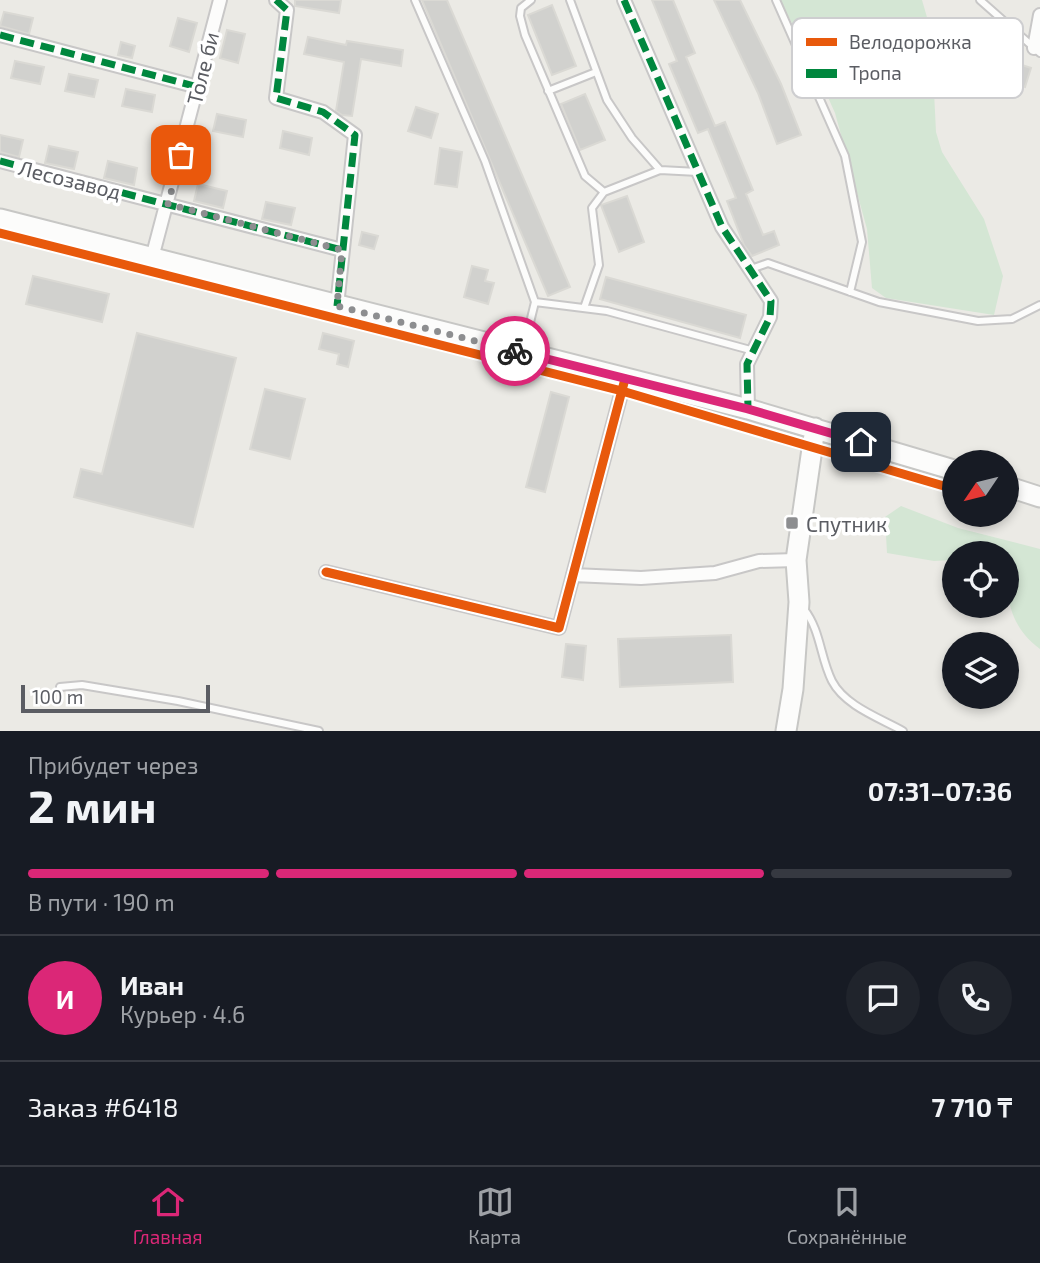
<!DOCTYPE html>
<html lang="ru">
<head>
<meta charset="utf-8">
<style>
  body { margin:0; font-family:"Exo 2",sans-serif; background:#20242c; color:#f1f3f6; height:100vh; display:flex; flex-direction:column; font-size:26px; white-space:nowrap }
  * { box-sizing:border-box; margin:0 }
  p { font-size:23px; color:#9ea1a6 }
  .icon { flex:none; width:38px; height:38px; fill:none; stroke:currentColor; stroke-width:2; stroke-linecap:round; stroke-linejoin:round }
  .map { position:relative; height:731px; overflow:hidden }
  .sheet { display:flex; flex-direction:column; background:#171b24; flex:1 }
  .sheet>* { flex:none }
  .needle { width:46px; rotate:235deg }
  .buttons { position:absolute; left:942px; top:450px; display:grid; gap:14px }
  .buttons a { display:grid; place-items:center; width:77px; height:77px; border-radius:50%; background:#171b24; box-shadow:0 4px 10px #0003; font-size:35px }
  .scale { position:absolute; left:21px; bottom:18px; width:189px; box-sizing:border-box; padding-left:7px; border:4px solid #5b5d63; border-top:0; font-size:19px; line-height:24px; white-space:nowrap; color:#5b5d63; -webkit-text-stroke:5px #fff; paint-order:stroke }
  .pin { position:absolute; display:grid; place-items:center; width:60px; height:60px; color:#fff; margin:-30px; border-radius:14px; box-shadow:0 4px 10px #0006 }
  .courier { position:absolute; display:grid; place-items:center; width:70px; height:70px; margin:-35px; border:5px solid #db2777; border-radius:50%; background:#fff; color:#222; box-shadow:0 2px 9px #0007 }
  .summary em { font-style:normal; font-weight:700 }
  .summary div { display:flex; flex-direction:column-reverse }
  .summary { display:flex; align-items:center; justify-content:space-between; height:119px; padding:0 28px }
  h1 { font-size:46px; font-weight:700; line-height:52px }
  .bar { display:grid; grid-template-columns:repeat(4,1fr); gap:10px 7px; align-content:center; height:84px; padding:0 28px }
  .bar i { height:9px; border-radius:5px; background:#363941 }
  .bar .selected { background:#db2777 }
  .bar p { grid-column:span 4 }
  .line { display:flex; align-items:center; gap:18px; padding:0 28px; border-top:2px solid #363941 }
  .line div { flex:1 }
  .round { display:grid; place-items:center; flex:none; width:74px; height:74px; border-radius:37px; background:#20242c }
  .menu { display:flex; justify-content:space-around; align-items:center; height:98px; border-top:2px solid #363941; background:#171b24; font-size:19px; color:#9ea1a6 }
  .menu a { display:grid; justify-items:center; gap:4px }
  .menu .selected { color:#db2777 }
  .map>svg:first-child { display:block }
</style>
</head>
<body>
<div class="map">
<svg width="1040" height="731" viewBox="0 0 1040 731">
  <rect width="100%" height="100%" fill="#ebeae5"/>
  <path fill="#d4e6d4" d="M779 0H922L931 31 936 132 942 152 984 219 1003 276 994 315 886 298 872 288 867 229 835 113 806 48Z
    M901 506 958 528 1040 549V649C1006 624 1006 591 1006 553H954V560L934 561 887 553 885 517Z"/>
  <path fill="#d1d1ce" stroke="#dad9d4" stroke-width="2" d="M295 0H341L339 13 295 6Z
    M422 0H447L570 287 548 296Z
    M652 0H673L695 53 686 57 715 126 725 122 753 190 746 194 763 235 774 231 779 245 752 256 744 245 727 201 736 198 708 129 698 133 669 64 677 61Z
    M714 0H740L781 84 801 135 777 144 758 93Z
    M552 5 576 66 552 75 528 15Z
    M4 12 33 18 29 34 0 26Z
    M178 18 197 23 189 52 170 46Z
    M227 30 245 34 238 63 220 58Z
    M308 37 346 45 347 41 403 50 401 66 361 59 352 116 342 115 336 111 344 62 304 54Z
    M121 42 135 46 132 58 118 55Z
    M15 61 44 67 40 84 11 78Z
    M1013 62 1031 68 1025 87 1007 81Z
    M69 74 98 80 94 97 65 91Z
    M126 89 155 95 152 112 122 106Z
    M585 94 605 140 580 150 561 104Z
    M416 107 438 114 431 138 408 131Z
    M217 114 246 120 243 137 213 131Z
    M283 131 312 138 309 155 280 148Z
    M0 135 23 140 19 157 0 152Z
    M49 146 78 152 74 169 45 163Z
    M440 148 462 152 457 187 435 184Z
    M108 161 137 168 134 185 104 178Z
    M198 184 227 191 223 208 194 201Z
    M627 196 644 242 619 252 601 205Z
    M266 202 295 208 291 225 262 219Z
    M362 232 378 236 374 249 359 245Z
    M472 266 488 270 485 281 494 283 488 304 464 297Z
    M33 276 109 294 102 322 26 304Z
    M606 277 746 315 740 338 600 299Z
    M137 333 236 358 193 527 74 497 81 469 102 474Z
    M323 333 354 341 348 367 337 364 339 354 319 349Z
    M265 389 305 399 290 459 250 449Z
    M551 392 569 397 545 492 526 487Z
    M731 635 733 682 620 687 618 639Z
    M566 644 586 646 583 680 562 677Z"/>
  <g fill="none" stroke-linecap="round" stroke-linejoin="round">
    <g stroke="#c8c7c7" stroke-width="10">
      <path id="lane" d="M415 0 485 161 535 302 523 351
        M531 0 521 8 520 16 525 35 585 176 604 192
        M570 0 607 100 632 138 660 170
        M776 0 845 156 862 242 850 292
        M980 0 1040 53
        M548 91 596 72
        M751 269 768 263 879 302 978 321 1012 319 1040 305
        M535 302 607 311 754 351
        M584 308 599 265 592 208 604 192 660 170 698 172
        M804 609C821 631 820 657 832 681 845 706 880 718 903 731
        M60 687 82 685 178 701 319 731"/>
    </g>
    <g stroke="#c8c7c7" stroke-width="16">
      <path id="street" d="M276 0 287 10 276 98 323 112 355 135 337 306
        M624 0 722 227 771 301 770 317 747 364 748 409
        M0 35 198 87
        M1034 48 1040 15
        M0 161 342 250
        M152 258 220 0
        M326 572 559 628 625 379
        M573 575 641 578 715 573 759 561 796 560"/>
    </g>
    <g stroke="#c7c7c5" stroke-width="23">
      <path id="secondary" d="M0 219 748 409 954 470
        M1006 486 1040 497
        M786 731 793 689 799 602 796 560 815 428"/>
    </g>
    <use href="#lane" stroke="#fcfcfb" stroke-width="6"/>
    <use href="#street" stroke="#fcfcfb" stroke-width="12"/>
    <use href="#secondary" stroke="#fcfcfb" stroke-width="19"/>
    <path stroke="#00873e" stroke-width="7" stroke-dasharray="14 7" stroke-linecap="butt" d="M276 0 287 10 276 98 323 112 355 135 337 306
      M624 0 722 227 771 301 770 317 747 364 748 409
      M0 35 198 87
      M0 161 342 250"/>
    <g stroke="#fff" stroke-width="13">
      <path id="cycleway" d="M0 233 622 391 954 489
        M326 572 559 628 625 379"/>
    </g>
    <use href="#cycleway" stroke="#e8590c" stroke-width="9"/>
  </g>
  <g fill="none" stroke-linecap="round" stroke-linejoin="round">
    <path stroke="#8d8e90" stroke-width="7" stroke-dasharray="0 12.6" d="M181 155 168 204 342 250 337 306 515 351"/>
    <path stroke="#db2777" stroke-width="9" d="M515 351 748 409 861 442"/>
  </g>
  <rect fill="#8d8e90" stroke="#fff" stroke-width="2.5" x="785" y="516" width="14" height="14" rx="3.5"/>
  <g text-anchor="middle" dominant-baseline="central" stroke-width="7" stroke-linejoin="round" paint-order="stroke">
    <g font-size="21" fill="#5b5d63" stroke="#fff">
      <text transform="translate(202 68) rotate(-76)">Толе би</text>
      <text transform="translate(70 179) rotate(14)">Лесозавод</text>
    </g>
    <g font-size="21" fill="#5b5d63" stroke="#fff" text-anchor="start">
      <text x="806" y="523">Спутник</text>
    </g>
  </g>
  <rect x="792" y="18" width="231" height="80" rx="10" fill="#fff" stroke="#ceced0" stroke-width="2"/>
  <rect x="806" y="38" width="31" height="8" fill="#e8590c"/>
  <rect x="806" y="69" width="31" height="9" fill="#00873e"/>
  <g font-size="19" fill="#5b5d63">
    <text x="849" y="49">Велодорожка</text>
    <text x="849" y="80">Тропа</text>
  </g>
</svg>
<div class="buttons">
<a><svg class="needle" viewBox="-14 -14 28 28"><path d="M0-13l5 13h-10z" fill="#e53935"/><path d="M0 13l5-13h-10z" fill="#9ea1a6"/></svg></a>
<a><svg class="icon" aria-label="locate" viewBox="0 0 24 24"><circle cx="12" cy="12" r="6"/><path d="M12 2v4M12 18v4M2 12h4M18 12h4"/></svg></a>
<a><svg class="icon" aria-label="layers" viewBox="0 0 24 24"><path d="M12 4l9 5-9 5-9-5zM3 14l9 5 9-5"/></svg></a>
</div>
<div class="scale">100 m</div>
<div class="pin" style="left:181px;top:155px;background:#ea580c"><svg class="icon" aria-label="bag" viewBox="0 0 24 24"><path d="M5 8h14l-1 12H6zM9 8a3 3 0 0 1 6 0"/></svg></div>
<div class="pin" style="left:861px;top:442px;background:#1f2937"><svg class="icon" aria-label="home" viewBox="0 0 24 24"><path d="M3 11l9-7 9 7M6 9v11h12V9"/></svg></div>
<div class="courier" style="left:515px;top:351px"><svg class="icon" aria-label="bike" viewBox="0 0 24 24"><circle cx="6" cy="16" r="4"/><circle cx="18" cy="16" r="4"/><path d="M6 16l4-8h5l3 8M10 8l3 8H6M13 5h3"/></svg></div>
</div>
<section class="sheet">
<div class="summary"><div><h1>2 мин</h1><p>Прибудет через</p></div><em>07:31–07:36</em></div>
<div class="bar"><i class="selected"></i><i class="selected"></i><i class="selected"></i><i></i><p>В пути · 190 m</p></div>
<div class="line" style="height:126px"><b class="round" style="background:#db2777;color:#fff">И</b><div><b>Иван</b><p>Курьер · 4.6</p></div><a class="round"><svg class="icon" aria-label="chat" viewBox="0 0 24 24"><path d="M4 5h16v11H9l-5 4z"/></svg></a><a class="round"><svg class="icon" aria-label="phone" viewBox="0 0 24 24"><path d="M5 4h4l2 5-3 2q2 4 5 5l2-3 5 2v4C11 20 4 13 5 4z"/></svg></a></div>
<div class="line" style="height:91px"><div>Заказ #6418</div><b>7 710 ₸</b></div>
</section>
<nav class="menu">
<a class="selected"><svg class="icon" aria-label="home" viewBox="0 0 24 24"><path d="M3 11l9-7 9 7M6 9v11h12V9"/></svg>Главная</a>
<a><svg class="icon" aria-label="map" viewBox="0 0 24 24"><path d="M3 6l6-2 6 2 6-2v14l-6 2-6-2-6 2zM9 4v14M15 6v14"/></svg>Карта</a>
<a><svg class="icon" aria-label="saved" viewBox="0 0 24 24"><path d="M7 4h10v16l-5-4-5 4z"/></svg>Сохранённые</a>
</nav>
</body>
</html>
